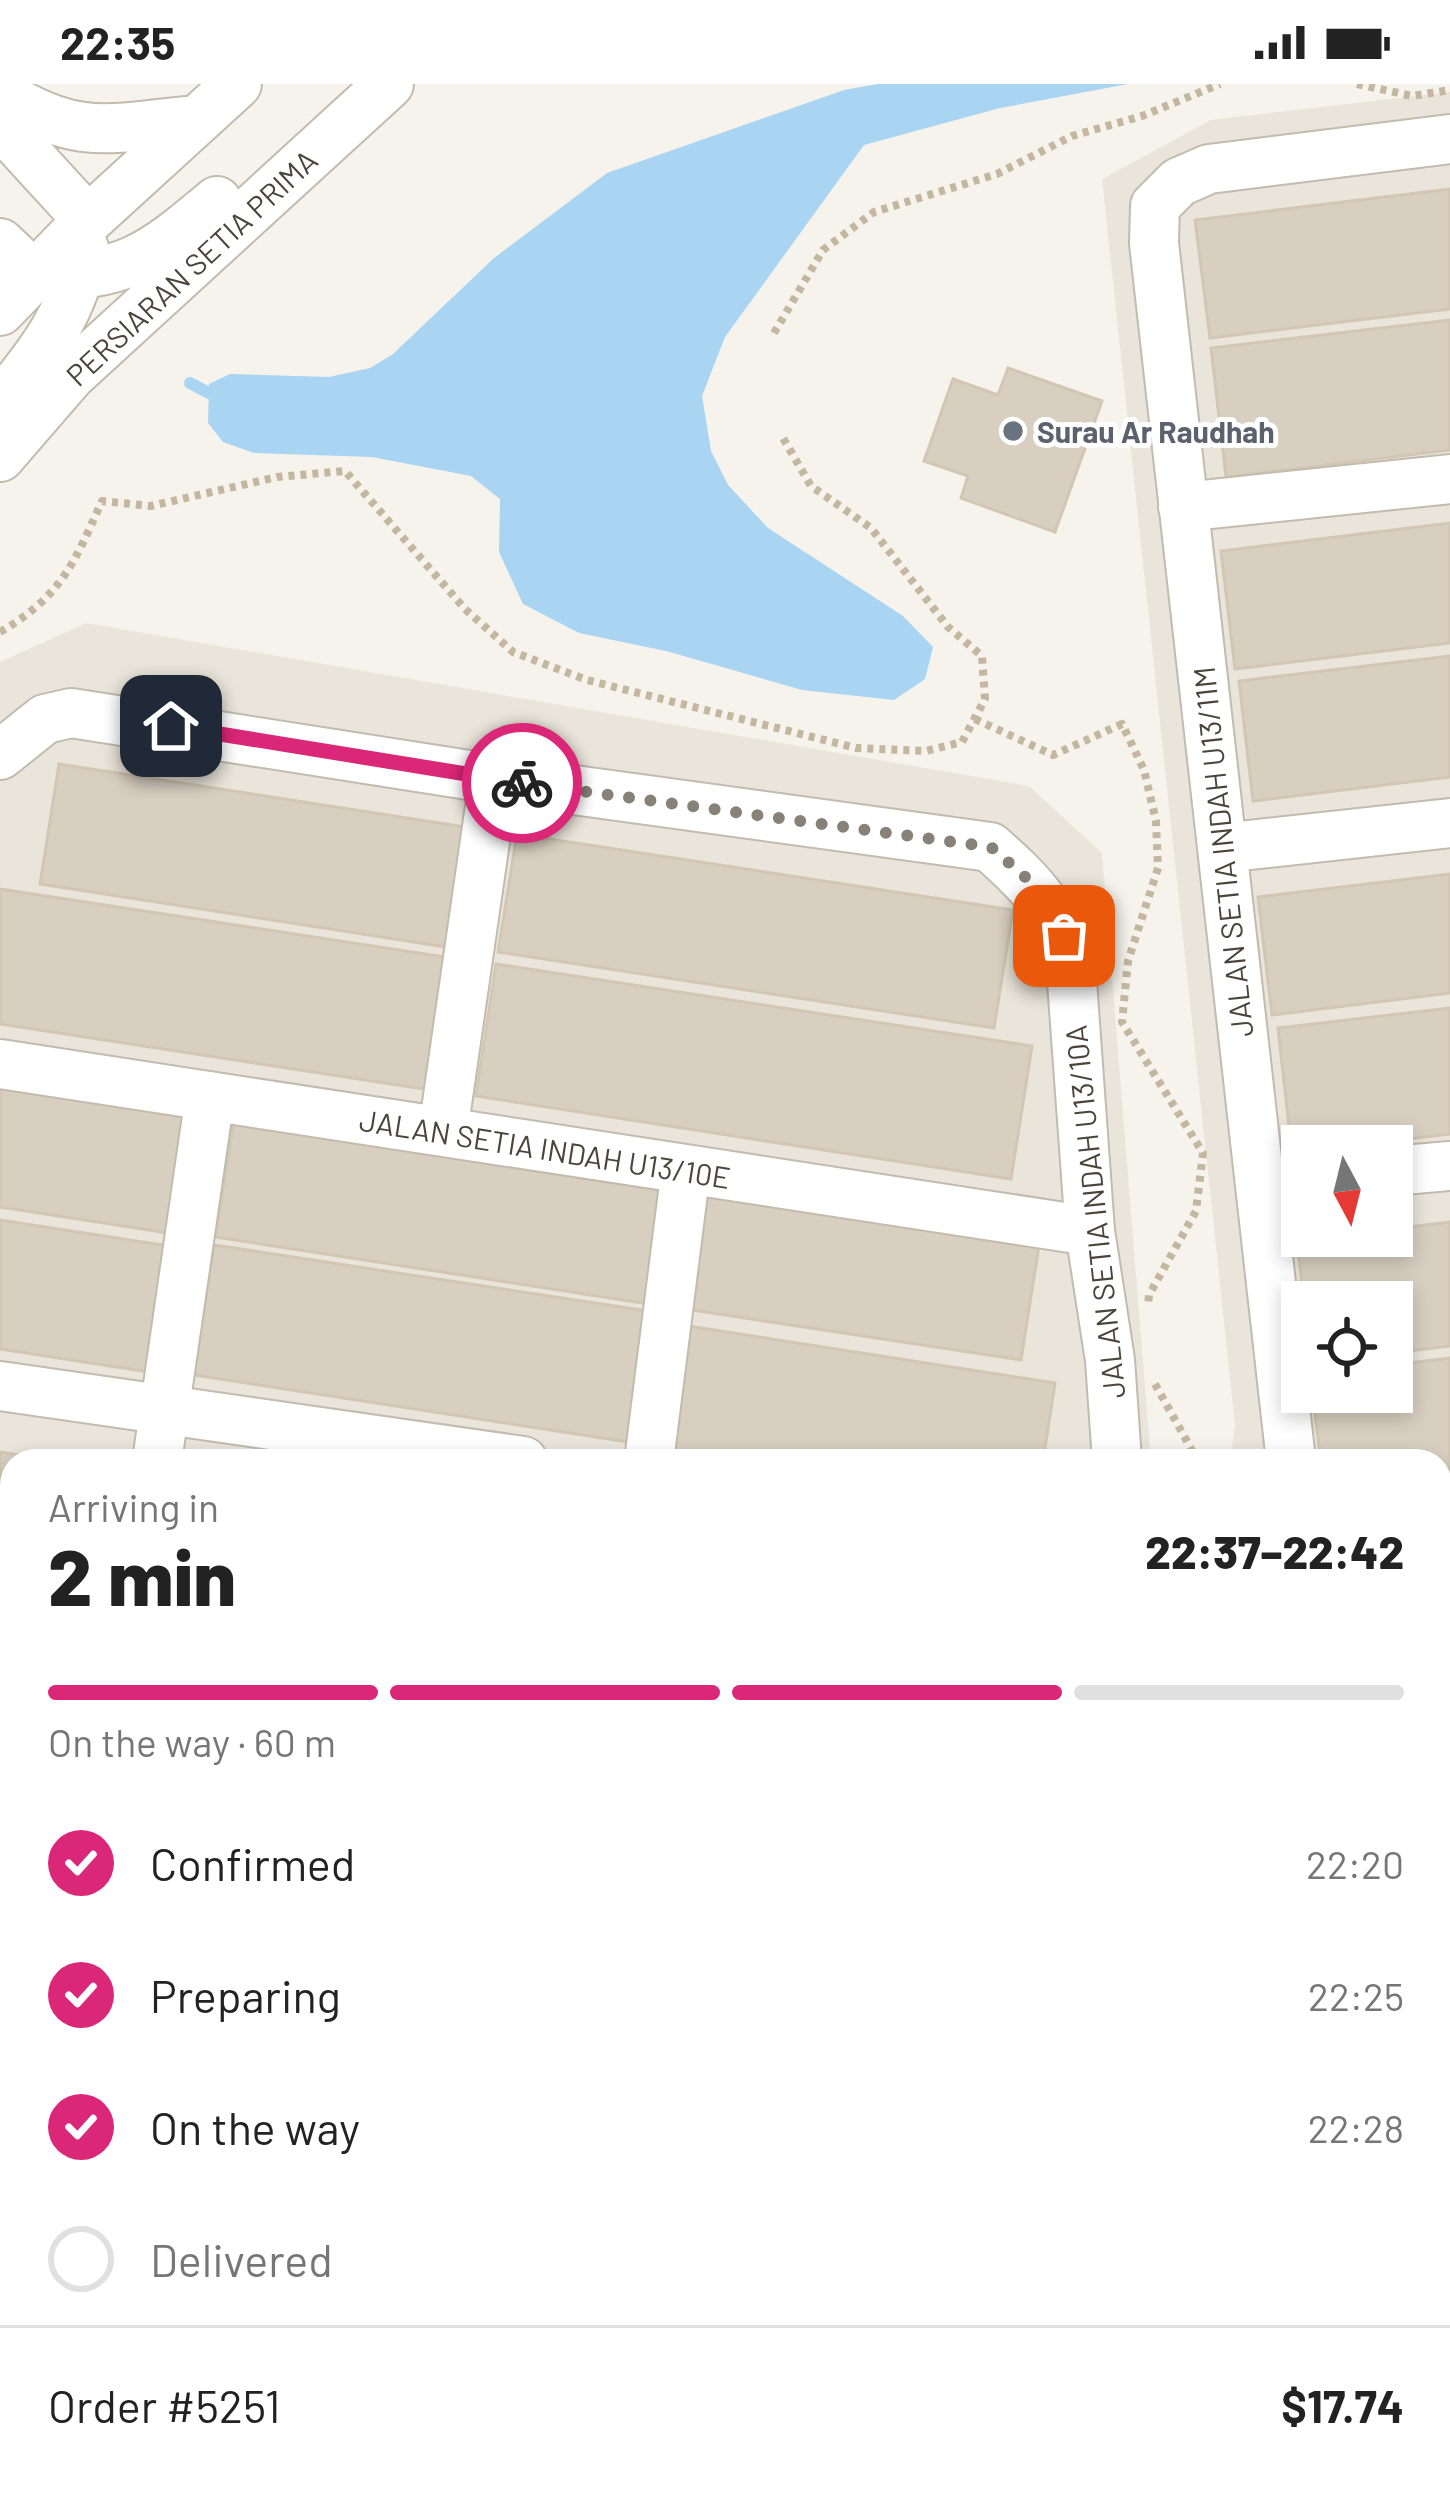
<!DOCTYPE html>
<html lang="en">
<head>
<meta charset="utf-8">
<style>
  body { margin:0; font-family:Barlow,sans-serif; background:#f6f6f6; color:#222; height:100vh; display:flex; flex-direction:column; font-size:45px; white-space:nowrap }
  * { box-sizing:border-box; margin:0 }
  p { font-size:39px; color:#767676 }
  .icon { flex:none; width:66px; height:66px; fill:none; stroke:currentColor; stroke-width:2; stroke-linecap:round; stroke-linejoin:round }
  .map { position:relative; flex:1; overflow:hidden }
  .side { position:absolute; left:0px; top:1365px; width:1452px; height:1059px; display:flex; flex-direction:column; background:#fff; border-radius:36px 36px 0 0; box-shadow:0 6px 18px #0003 }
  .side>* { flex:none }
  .needle { width:78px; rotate:173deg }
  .controls { position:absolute; left:1281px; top:1041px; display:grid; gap:24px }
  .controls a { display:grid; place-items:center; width:132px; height:132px; border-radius:0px; background:#fff; box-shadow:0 6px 18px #0003; font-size:60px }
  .pin { position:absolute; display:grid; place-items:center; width:102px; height:102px; color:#fff; margin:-51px; border-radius:24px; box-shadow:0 6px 18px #0006 }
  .courier { position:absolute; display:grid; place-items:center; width:120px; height:120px; margin:-60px; border:9px solid #db2777; border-radius:50%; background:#fff; color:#222; box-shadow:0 3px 15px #0007 }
  .overview em { font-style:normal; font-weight:800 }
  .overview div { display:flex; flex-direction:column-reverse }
  .overview { display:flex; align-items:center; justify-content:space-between; height:204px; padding:0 48px }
  h1 { font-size:78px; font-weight:800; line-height:90px }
  .bar { display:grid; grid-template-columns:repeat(4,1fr); gap:18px 12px; align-content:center; height:144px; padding:0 48px }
  .bar i { height:15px; border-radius:9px; background:#e0e0e0 }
  .bar .on { background:#db2777 }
  .bar p { grid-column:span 4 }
  .line { display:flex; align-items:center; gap:30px; padding:0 48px; border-top:3px solid #e0e0e0 }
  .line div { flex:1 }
  ol { padding:0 48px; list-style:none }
  li { display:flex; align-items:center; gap:36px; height:132px }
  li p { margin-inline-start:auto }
  li .icon { padding:12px; border-radius:50%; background:#db2777; color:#fff; stroke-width:4 }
  li:last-child { color:#767676 }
  li i { width:66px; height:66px; border:6px solid #e0e0e0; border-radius:50% }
  .status { display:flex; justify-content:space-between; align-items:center; height:84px; padding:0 60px; background:#fff; direction:ltr }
  .status svg { height:33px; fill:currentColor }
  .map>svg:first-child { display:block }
</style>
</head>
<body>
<div class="status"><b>22:35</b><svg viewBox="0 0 49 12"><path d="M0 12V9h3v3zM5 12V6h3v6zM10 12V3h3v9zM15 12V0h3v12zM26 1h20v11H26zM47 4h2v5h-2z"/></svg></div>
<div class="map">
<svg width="1450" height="2422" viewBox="0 0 1450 2422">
  <rect width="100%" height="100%" fill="#f6f3ec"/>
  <path fill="#eae5da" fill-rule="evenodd" d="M1450 8V2422H1075L1076 2412H1440V1377H1230L1235 1341 1102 95 1211 36ZM1302 1062H1392V1152H1302ZM1302 1218H1392V1308H1302Z
    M86 539 1029 702 1102 769 1151 1377H12V2119L0 2117V578Z"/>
  <path fill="#f7ead8" d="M0 2164 12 2165V2412H932L930 2422H0Z"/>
  <path fill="#a9d4f2" d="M878 0H1128L1000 24 864 61 725 253 702 312 711 367 728 401 768 444 903 532 933 563 925 595 894 616 802 606 666 567 579 549 523 520 499 468 500 415 471 392 372 373 254 369 223 358 208 339 209 300 230 290 329 293 370 284 393 270 494 174 607 89 844 6Z"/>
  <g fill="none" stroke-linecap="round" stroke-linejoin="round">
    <path stroke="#a9d4f2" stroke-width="12" d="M190 299 209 309"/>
  </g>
  <path fill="#d8cfc1" stroke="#d3c7b4" stroke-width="3" d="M1450 105V225L1210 254 1195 136Z
    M1450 236V366L1226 393 1211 264Z
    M1008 284 1102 317 1055 448 961 414 968 392 924 377 953 295 998 311Z
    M1450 439V559L1235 585 1221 467Z
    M1450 572V693L1253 717 1239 597Z
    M59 680 478 745 459 865 40 800Z
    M517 750 1013 826 994 944 498 868Z
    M1450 790V909L1272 931 1258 813Z
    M0 805 458 875 437 1007 0 940Z
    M496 880 1032 962 1011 1095 476 1012Z
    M1450 924V1050L1350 1062H1302V1068L1292 1069 1278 944Z
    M0 1000 194 1029 175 1150 0 1123Z
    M235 1031 669 1097 649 1220 215 1153Z
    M699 1103 1040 1155 1021 1276 679 1224Z
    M0 1136 169 1162 149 1288 0 1265Z
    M1450 1138V1262L1392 1269V1218H1304L1297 1156 1392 1152V1145Z
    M214 1161 648 1227 628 1358 194 1291Z
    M682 1241 1055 1299 1043 1377 661 1375Z
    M1450 1274V1398L1440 1399V1377H1321L1312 1308H1392V1281Z
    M0 1368 59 1377H12V1500L0 1498Z
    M1450 1477V1598L1440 1599V1478Z
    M0 1517 12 1519V1657L0 1655Z
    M1450 1608V1744L1440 1745V1609Z
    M0 1725 12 1726V1857L0 1855Z
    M1450 1809V1920L1440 1922V1810Z
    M0 1864 12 1865V1998L0 1996Z
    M1450 1931V2077L1440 2078V1932Z
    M1450 2162V2273L1440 2274V2163Z
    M0 2200 12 2202V2339L0 2337Z
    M1450 2284V2422H1223L1222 2412H1440V2285Z
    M0 2407 12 2412 90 2422H0Z
    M479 2412H813L812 2422H550Z"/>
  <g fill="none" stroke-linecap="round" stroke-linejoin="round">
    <g stroke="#c2bbae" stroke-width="52">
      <path id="minor" d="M0 9C75 57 109 45 193 36
        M0 40 88 136
        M0 159 34 191
        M34 191C125 194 150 173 217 117
        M0 227 88 136 237 0
        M0 319C39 274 77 224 84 164
        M0 373 71 291 389 0
        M1183 423 1450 395
        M0 671 45 635 71 629 494 695 990 763C1034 802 1057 825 1071 884L1090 1147 1110 1276 1117 1377
        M1222 764 1450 739
        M0 980 1090 1147
        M443 1047 494 695
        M1392 1087 1450 1082
        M0 1302 523 1377
        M157 1377 210 1012
        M649 1377 686 1085
        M1291 1377 1154 159 1155 122 1179 98 1209 85 1450 55
        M1440 1431 1450 1430
        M0 1667 12 1669
        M1440 1772 1450 1771
        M0 2027 12 2029
        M1440 2107 1450 2106
        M0 2128 12 2130
        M0 2379 12 2381
        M235 2412 306 2422
        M865 2422 867 2412
        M978 2422 979 2412
        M1140 2422 1141 2412"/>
    </g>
    <path stroke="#c4b79f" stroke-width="8" stroke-dasharray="6 6" stroke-linecap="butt" d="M1357 0 1412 12 1450 6
      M774 249 823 166 874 128 997 90 1072 52 1142 32 1220 0
      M0 548C62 512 74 479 102 417L151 422 277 393 345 387 465 525 513 568 587 596 856 664 926 667 962 658 985 615 982 572 948 543 871 444 811 402 783 354
      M975 635 1053 671 1122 640 1144 686 1156 737 1158 784 1128 877 1122 938 1203 1069 1196 1127 1149 1211 1148 1222
      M1155 1300 1198 1377"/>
    <use href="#minor" stroke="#fff" stroke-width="48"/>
  </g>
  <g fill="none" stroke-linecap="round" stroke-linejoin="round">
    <path stroke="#878178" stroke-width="12" stroke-dasharray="0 21.6" d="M522 699 991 763 1039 805 1064 852"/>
    <path stroke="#db2777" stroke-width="15" d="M171 642 522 699"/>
  </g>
  <circle fill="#6b7280" stroke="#fff" stroke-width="4.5" cx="1013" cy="347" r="12"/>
  <g text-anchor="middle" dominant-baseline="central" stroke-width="10" stroke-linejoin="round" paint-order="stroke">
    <g font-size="30" fill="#4b4439" stroke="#fff">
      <text transform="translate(191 183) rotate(-43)">PERSIARAN SETIA PRIMA</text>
      <text transform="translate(1222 768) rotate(-96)">JALAN SETIA INDAH U13/11M</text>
      <text transform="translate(545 1064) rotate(9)">JALAN SETIA INDAH U13/10E</text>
      <text transform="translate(1094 1128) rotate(-96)">JALAN SETIA INDAH U13/10A</text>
    </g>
    <g font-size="30" font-weight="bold" fill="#5b616d" stroke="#fff" text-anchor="start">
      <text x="1037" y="347">Surau Ar Raudhah</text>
    </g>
  </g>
</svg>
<div class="controls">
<a><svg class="needle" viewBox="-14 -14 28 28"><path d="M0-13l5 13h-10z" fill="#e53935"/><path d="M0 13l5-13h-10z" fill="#767676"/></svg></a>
<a><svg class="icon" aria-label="locate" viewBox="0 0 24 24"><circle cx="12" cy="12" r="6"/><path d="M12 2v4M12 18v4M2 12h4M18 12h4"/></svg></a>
</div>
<div class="pin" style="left:1064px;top:852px;background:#ea580c"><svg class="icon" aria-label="bag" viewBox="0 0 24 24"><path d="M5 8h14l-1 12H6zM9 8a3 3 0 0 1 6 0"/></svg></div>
<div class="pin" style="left:171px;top:642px;background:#1f2937"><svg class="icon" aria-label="home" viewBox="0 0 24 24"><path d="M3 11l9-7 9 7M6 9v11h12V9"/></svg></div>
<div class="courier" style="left:522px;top:699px"><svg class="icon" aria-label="bike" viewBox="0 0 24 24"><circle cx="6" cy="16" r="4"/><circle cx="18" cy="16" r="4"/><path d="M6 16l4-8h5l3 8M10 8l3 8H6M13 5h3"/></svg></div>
<section class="side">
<div class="overview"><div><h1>2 min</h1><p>Arriving in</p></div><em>22:37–22:42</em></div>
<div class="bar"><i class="on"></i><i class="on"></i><i class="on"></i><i></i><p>On the way · 60 m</p></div>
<ol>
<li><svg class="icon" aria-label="check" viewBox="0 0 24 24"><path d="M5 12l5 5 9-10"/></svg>Confirmed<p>22:20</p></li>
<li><svg class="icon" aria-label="check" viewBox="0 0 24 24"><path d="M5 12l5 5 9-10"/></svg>Preparing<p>22:25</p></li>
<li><svg class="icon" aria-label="check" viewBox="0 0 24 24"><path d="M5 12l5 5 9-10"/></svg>On the way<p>22:28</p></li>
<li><i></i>Delivered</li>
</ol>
<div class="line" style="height:156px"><div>Order #5251</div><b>$17.74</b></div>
</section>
</div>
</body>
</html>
